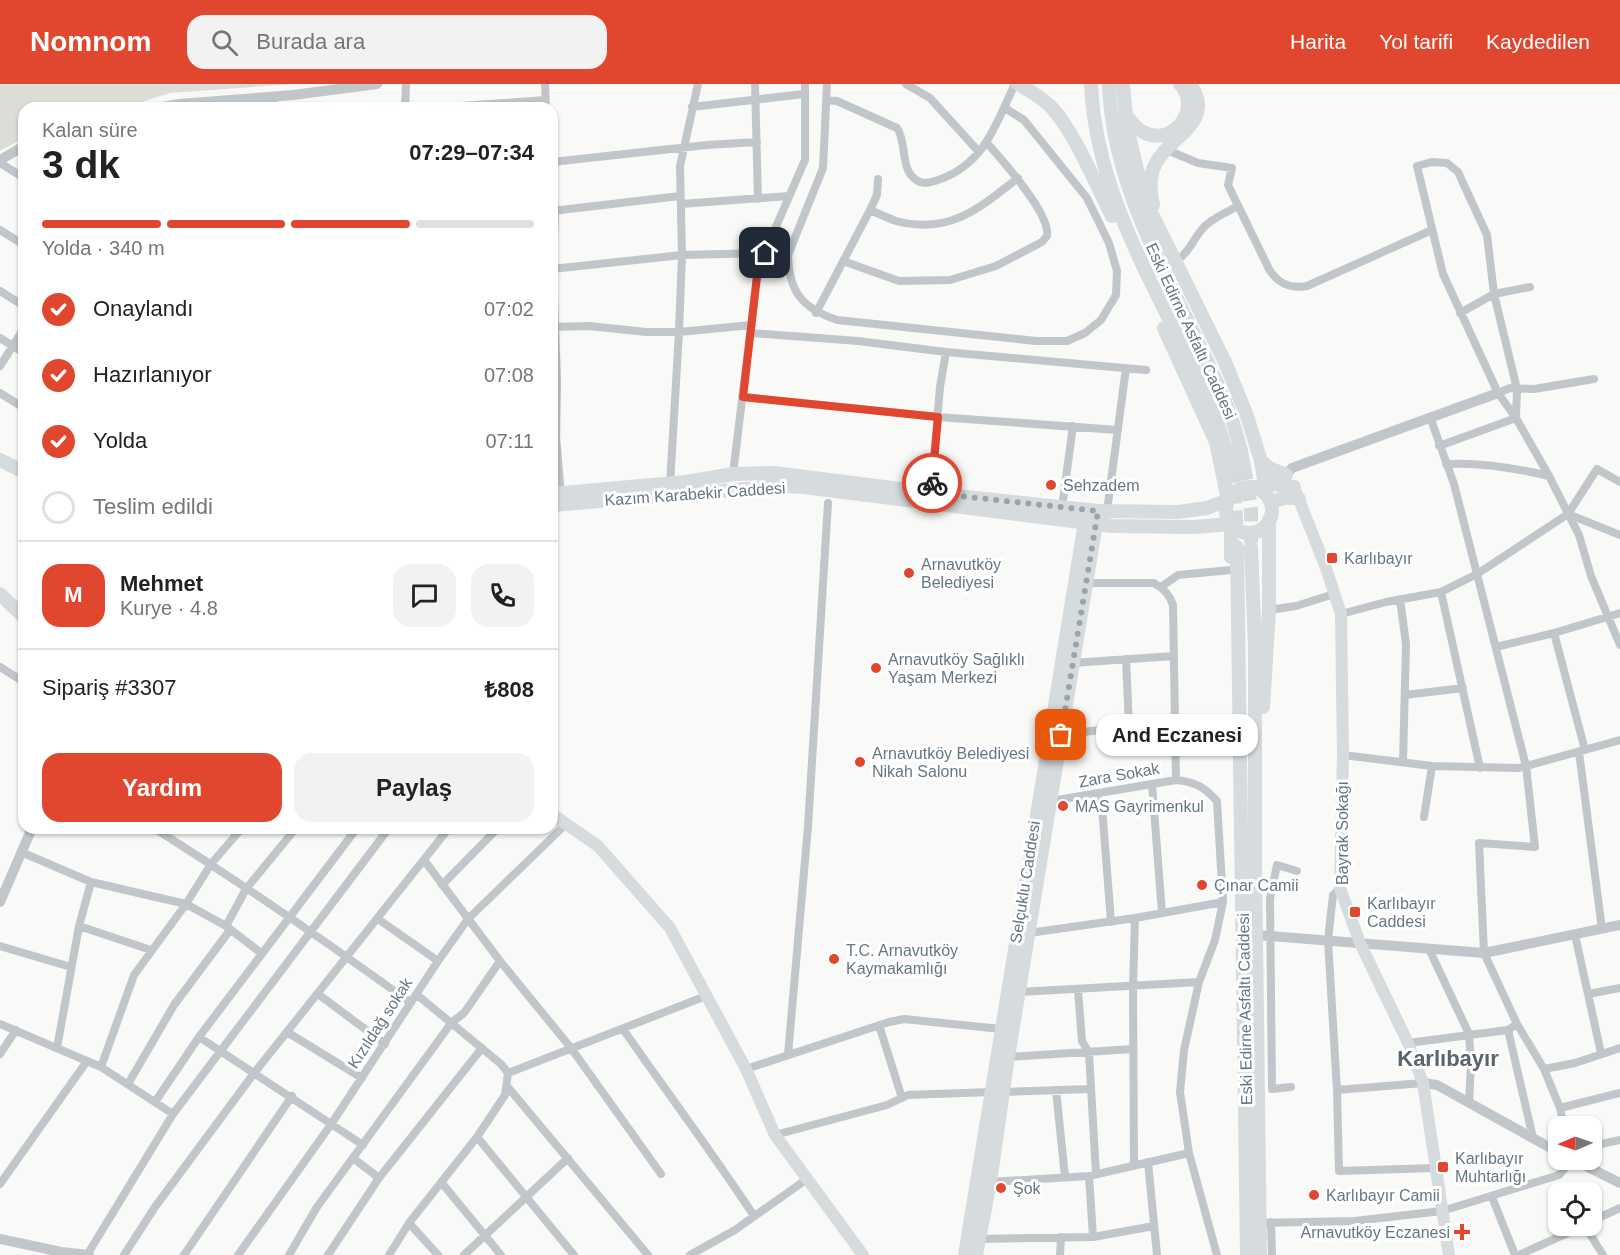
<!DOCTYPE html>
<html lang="tr">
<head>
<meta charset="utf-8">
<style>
  body { margin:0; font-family:Helvetica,sans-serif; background:#f2f2f2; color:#222; height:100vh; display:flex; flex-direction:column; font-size:22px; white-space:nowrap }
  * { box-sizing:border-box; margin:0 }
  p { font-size:20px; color:#767676 }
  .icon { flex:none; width:33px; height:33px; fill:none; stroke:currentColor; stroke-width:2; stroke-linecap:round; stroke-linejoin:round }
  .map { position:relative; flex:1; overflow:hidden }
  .drawer { position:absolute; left:18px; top:18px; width:540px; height:732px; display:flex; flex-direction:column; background:#fff; border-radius:18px; box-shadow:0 2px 4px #0004 }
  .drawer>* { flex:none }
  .needle { width:39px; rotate:268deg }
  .tools { position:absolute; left:1548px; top:1032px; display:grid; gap:12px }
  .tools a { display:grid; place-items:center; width:54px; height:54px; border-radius:12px; background:#fff; box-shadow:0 2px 4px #0004; font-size:30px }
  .pin { position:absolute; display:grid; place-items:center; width:51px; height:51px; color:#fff; margin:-26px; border-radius:12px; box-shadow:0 3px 9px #0006 }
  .courier { position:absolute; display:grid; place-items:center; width:60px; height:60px; margin:-30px; border:4px solid #e1462f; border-radius:50%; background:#fff; color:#222; box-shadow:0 2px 8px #0007 }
  .bubble { position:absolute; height:42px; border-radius:18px; background:#fff; box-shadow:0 2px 4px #0004; font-size:20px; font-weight:700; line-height:42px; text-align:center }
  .head em { font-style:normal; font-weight:700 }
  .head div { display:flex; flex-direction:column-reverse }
  .head { display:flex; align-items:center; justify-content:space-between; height:102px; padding:0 24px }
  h1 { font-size:39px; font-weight:700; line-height:45px }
  .bar { display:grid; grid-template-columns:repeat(4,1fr); gap:9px 6px; align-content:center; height:72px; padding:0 24px }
  .bar i { height:8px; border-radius:4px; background:#e0e0e0 }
  .bar .current { background:#e1462f }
  .bar p { grid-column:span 4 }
  .line { display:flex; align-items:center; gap:15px; padding:0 24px; border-top:2px solid #e0e0e0 }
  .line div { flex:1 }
  .round { display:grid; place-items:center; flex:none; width:63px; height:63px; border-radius:18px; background:#f2f2f2 }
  ol { padding:0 24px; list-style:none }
  li { display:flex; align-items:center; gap:18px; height:66px }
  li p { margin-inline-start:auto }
  li .icon { padding:6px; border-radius:50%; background:#e1462f; color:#fff; stroke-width:4 }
  li:last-child { color:#767676 }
  li i { width:33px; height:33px; border:3px solid #e0e0e0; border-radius:50% }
  .action { display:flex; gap:12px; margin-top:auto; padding:12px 24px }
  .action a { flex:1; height:69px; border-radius:18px; background:#e1462f; color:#fff; font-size:24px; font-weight:700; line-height:69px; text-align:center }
  .action a+a { background:#f2f2f2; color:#222 }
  header { display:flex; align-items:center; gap:36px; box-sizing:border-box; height:84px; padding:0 30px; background:#e1462f; color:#fff }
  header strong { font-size:28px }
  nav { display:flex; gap:33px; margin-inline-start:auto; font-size:21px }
  .search { width:420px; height:54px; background:#f2f2f2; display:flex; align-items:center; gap:15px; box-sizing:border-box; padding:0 21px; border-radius:18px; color:#767676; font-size:22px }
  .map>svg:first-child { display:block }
</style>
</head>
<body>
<header>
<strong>Nomnom</strong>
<div class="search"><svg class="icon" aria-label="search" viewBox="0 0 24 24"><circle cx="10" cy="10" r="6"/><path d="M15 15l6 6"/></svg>Burada ara</div>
<nav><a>Harita</a><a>Yol tarifi</a><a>Kaydedilen</a></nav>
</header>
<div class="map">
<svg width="1620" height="1171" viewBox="0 0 1620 1171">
  <rect width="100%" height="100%" fill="#f9f9f7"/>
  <path fill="#daded6" d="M0 0H292L170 9 122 24H24V54L0 67Z"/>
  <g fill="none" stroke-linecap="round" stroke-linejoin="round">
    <path stroke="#d4d9da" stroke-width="14" stroke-dasharray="14 7" stroke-linecap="butt" d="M1244 382 1251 426V463
      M1231 385 1234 402 1237 454"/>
    <path stroke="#c0c6c9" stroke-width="8" d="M545 0 546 24
      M755 0 758 115
      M827 0 823 84 788 171C789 208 802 224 837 236L1036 257H1067L1085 249 1101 236 1116 211 1117 187 1109 159 1087 114 1024 36 1005 24
      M906 0 930 14 979 68
      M273 12 274 24
      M827 16 837 17 897 44C907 58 900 84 915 95 923 102 932 98 941 95 986 78 996 39 1015 0
      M692 23 804 10
      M405 24 406 0
      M434 24 545 16
      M1167 66 1198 79 1232 84 1228 101 1269 185C1278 200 1290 205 1307 202L1432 146
      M552 78 707 61 757 58
      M0 79 24 94
      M552 105 555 127 553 185 557 297 556 353 561 410
      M681 120 789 112
      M870 126C879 130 888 134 896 137 949 151 980 124 1018 94
      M552 127 680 112
      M0 146 24 161
      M843 177 899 197 950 196 996 182 1042 158 1047 152C1051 130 1002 76 987 59
      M1175 178C1192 166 1193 154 1205 142 1215 133 1227 128 1238 122
      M552 185 682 171 765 169
      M0 207 24 222
      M816 229 870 126 877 111 878 95
      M1460 229 1494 210 1530 203
      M552 243 589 242 646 248H679L752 241
      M751 249 858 257 946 268 1146 286
      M0 254 24 269
      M0 282 24 244
      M0 309 24 324
      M1498 309 1510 304 1534 305 1594 295
      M743 313 938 333 1118 346
      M1430 333 1454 400 1526 682 1535 763 1479 759 1484 869 1517 940 1544 985 1560 1024 1564 1042
      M1439 362 1516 334 1517 305 1494 210 1487 151 1458 88 1447 79 1432 78 1417 82 1443 190 1498 309 1516 334 1549 392 1579 451 1591 492 1620 561
      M1446 380C1481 378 1515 384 1549 392
      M733 390 758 184 805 76V0
      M670 400 679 248 682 171 680 82 698 0
      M931 409 940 303 946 268
      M1062 423 1073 342
      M1107 427 1126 284
      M1568 430 1620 451
      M1086 499H1154C1163 504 1170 511 1173 521L1176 696
      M1161 503 1178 491 1231 486
      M1441 508 1480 684
      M1400 515 1406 560 1403 678
      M1269 526 1296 522 1334 510
      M1341 530 1386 518 1441 508 1477 490 1568 430 1597 385 1620 398
      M1554 549 1585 666
      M1496 563 1554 549 1620 529
      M1126 575 1129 642
      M1072 579 1174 572
      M0 583 24 598
      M1405 611 1463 604
      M1061 651 1129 642 1175 633
      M1579 668 1602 845
      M1343 671 1432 682 1519 684 1620 656
      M1152 700 1162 829
      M1101 710 1111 838
      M1051 717 1176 696C1196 698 1204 703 1217 717L1223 818 1215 856 1199 898 1184 966 1180 1008 1189 1069 1217 1171
      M1424 733 1432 682
      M154 744C241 799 327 858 411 919
      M21 768 91 798 186 820 226 842 261 869
      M442 801 498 744
      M1340 804 1333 811 1328 856 1337 1006 1339 1087 1436 1084
      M378 835 438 877
      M79 842 151 866
      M226 842 246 805 296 744
      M1029 849 1135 834 1223 818
      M1575 851 1601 969
      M0 862 71 883
      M1429 865 1469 950 1471 979 1469 1019
      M500 877 571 964 661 1090
      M1078 906 1082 957 1089 969 1096 1090
      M1019 908 1199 898
      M318 910 385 960
      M1588 910 1620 904
      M0 940 101 983 173 1030
      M1517 940 1508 946 1533 1054
      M879 941 902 1014
      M623 945C666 1007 712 1068 754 1132
      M287 948 362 994
      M199 953 363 1061
      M1408 959 1508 946
      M57 964 79 842 91 798
      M0 970 16 946
      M788 971 808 742 828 419
      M1008 973 1133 965
      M101 983 134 891 186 820 211 780 242 744
      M746 985 889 938 904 935 1001 945
      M1544 985 1575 979 1620 964
      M508 989 706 912
      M128 1000 174 921 230 846
      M507 1002 648 1171
      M1291 1003 1272 1005 1270 815 1277 781 1297 787
      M1056 1006 1065 1093
      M1337 1006 1423 999
      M1003 1008 1091 1005
      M155 1018 199 953 357 744
      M1560 1024 1620 1009
      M775 1051 887 1021 908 1011 990 1008
      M477 1053 574 1171
      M1592 1062 1620 1056
      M353 1074 379 1094
      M1148 1078 1157 1171
      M1134 1081 1133 903 1135 834
      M1089 1092 1093 1153
      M441 1098 501 1171
      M990 1098 1089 1092 1189 1069
      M0 1100 87 977
      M1492 1113 1515 1171
      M1592 1137 1620 1124
      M1271 1138 1272 1171
      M409 1139 438 1171
      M1260 1139 1354 1137 1442 1127 1559 1091 1566 1083 1568 1076
      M1585 1142 1603 1171
      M979 1155 1093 1153 1154 1142
      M87 1171 173 1030 389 744
      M124 1171 155 1123 255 988 449 744
      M184 1171 292 1012
      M238 1171 332 1039 438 877 468 835 566 740
      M289 1171 317 1123 452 938 464 929 500 877 424 776
      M328 1171 379 1094 482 964
      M389 1171 409 1139 477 1053 505 1011 508 989 501 980 416 910
      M464 1171 568 1074
      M690 1171 735 1146 807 1095
      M1060 1171 1061 1153
      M1519 1171 1583 1142"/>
    <path stroke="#c0c6c9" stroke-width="10" d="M158 24 179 20 293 11 377 0
      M0 76 24 62
      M1286 391 1292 384 1498 309
      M0 818 32 744
      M1256 851 1484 869 1620 841
      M1423 999 1437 1001 1558 1068
      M1574 1076 1620 1099
      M0 1155 61 1168 89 1171"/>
    <path stroke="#d6dbde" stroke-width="12" d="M1296 408 1326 484 1341 530 1343 671 1340 804 1360 859 1408 959 1423 999 1449 1171
      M552 730 598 762 670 844 746 985 775 1051 863 1171"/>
    <path stroke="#d6dbde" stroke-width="14" d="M0 376 24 388
      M1261 377 1266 408
      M1261 377 1269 384 1286 391
      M1253 403 1274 400 1294 403
      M1226 426a23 23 0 1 1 46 0a23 23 0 1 1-46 0Z
      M552 410 686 398 733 390 774 389 939 410 1098 427 1178 428 1207 424 1228 416
      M1271 420C1280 413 1288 413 1299 415
      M552 421 781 402 804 403 1112 442 1193 443 1231 440
      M0 510 24 533
      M965 1171 1087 426
      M976 1171 990 1098 1008 973 1098 427"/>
    <path stroke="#d6dbde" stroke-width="14" d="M1018 0C1030 7 1043 14 1052 24 1075 49 1096 101 1112 132
      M1091 0C1095 93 1138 172 1178 253 1200 296 1220 337 1231 385
      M1109 0C1112 94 1158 175 1198 258 1218 300 1236 336 1244 382
      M1123 0 1127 44 1144 114 1225 278 1247 332 1261 377
      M1126 31C1131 38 1138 47 1147 50 1177 60 1201 23 1180 0
      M1153 121C1150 108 1149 91 1156 79 1169 52 1217 39 1190 0
      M1164 244 1216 358 1228 416
      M1231 440V473
      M1237 463 1247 1171
      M1251 463 1255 563V776L1260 1171
      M1263 623 1269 526V436"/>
  </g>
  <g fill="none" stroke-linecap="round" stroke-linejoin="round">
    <path stroke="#99a5ab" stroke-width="6" stroke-dasharray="0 10.8" d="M932 399 931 409 1098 427 1061 651"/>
    <path stroke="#e1462f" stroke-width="8" d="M765 169 758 184 743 313 938 333 932 399"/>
  </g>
  <g fill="#e1462f" stroke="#fff" stroke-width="2">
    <circle cx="1051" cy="401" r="6"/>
    <rect x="1326" y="468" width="12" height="12" rx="3"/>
    <circle cx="909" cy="489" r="6"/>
    <circle cx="876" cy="584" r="6"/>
    <circle cx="860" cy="678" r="6"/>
    <circle cx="1063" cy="722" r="6"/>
    <circle cx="1202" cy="801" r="6"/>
    <rect x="1349" y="822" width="12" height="12" rx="3"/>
    <circle cx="834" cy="875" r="6"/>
    <rect x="1437" y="1077" width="12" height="12" rx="3"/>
    <circle cx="1001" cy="1104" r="6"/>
    <circle cx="1314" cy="1111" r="6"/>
    <path d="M1459 1139h6v6h6v6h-6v6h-6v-6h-6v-6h6z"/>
  </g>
  <g text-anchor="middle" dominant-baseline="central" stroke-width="6" stroke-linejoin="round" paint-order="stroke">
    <g font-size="16" fill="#657882" stroke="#fff">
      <text transform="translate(1191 247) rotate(65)">Eski Edirne Asfaltı Caddesi</text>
      <text transform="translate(695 410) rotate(-4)">Kazım Karabekir Caddesi</text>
      <text transform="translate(1119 691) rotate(-10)">Zara Sokak</text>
      <text transform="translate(1342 749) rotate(-90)">Bayrak Sokağı</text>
      <text transform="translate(1025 798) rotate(-81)">Selçuklu Caddesi</text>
      <text transform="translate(1245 925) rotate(-91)">Eski Edirne Asfaltı Caddesi</text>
      <text transform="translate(380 939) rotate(-57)">Kızıldağ sokak</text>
    </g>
    <g font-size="16" fill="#657882" stroke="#fff" text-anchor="start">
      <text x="1063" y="401">Sehzadem</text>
      <text x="1344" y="474">Karlıbayır</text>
      <text x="921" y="480">Arnavutköy<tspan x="921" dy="18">Belediyesi</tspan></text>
      <text x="888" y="575">Arnavutköy Sağlıklı<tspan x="888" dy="18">Yaşam Merkezi</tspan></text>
      <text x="872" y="669">Arnavutköy Belediyesi<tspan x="872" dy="18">Nikah Salonu</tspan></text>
      <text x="1075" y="722">MAS Gayrimenkul</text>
      <text x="1214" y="801">Çınar Camii</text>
      <text x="1367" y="819">Karlıbayır<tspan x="1367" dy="18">Caddesi</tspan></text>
      <text x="846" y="866">T.C. Arnavutköy<tspan x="846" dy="18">Kaymakamlığı</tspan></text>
      <text x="1455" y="1074">Karlıbayır<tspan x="1455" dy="18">Muhtarlığı</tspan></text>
      <text x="1013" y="1104">Şok</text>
      <text x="1326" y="1111">Karlıbayır Camii</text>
      <text x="1450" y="1148" text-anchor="end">Arnavutköy Eczanesi</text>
    </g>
    <g font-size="22" font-weight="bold" fill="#57656d" stroke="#fff">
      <text x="1448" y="974">Karlıbayır</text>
    </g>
  </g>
</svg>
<div class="tools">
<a><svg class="needle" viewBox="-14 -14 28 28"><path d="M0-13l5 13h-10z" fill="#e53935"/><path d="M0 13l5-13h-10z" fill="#767676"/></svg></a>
<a><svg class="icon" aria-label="locate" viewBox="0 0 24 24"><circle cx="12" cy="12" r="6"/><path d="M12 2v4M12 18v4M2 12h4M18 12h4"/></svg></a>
</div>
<div class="pin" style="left:1061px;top:651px;background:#ea580c"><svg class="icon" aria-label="bag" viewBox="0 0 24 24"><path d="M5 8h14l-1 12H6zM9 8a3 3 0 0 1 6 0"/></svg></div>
<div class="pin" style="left:765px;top:169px;background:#1f2937"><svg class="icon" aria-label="home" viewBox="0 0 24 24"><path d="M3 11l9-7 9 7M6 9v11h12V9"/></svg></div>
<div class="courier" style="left:932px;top:399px"><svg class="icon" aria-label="bike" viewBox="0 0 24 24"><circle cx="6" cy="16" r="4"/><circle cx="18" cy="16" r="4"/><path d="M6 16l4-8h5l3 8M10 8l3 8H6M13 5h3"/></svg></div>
<div class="bubble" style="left:1096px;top:630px;width:162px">And Eczanesi</div>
<section class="drawer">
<div class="head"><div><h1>3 dk</h1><p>Kalan süre</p></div><em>07:29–07:34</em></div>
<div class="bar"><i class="current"></i><i class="current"></i><i class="current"></i><i></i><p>Yolda · 340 m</p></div>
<ol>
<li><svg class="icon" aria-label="check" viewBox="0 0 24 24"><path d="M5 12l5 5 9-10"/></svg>Onaylandı<p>07:02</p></li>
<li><svg class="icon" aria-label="check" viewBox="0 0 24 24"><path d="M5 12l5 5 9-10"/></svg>Hazırlanıyor<p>07:08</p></li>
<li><svg class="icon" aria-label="check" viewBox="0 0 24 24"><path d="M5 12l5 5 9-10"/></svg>Yolda<p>07:11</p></li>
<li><i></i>Teslim edildi</li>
</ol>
<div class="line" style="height:108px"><b class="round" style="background:#e1462f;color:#fff">M</b><div><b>Mehmet</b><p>Kurye · 4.8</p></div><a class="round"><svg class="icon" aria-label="chat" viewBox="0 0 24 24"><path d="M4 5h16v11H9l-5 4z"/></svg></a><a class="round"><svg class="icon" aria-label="phone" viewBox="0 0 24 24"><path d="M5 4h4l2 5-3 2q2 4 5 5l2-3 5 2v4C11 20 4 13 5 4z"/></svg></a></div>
<div class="line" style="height:78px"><div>Sipariş #3307</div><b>₺808</b></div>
<div class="action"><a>Yardım</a><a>Paylaş</a></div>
</section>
</div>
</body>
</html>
